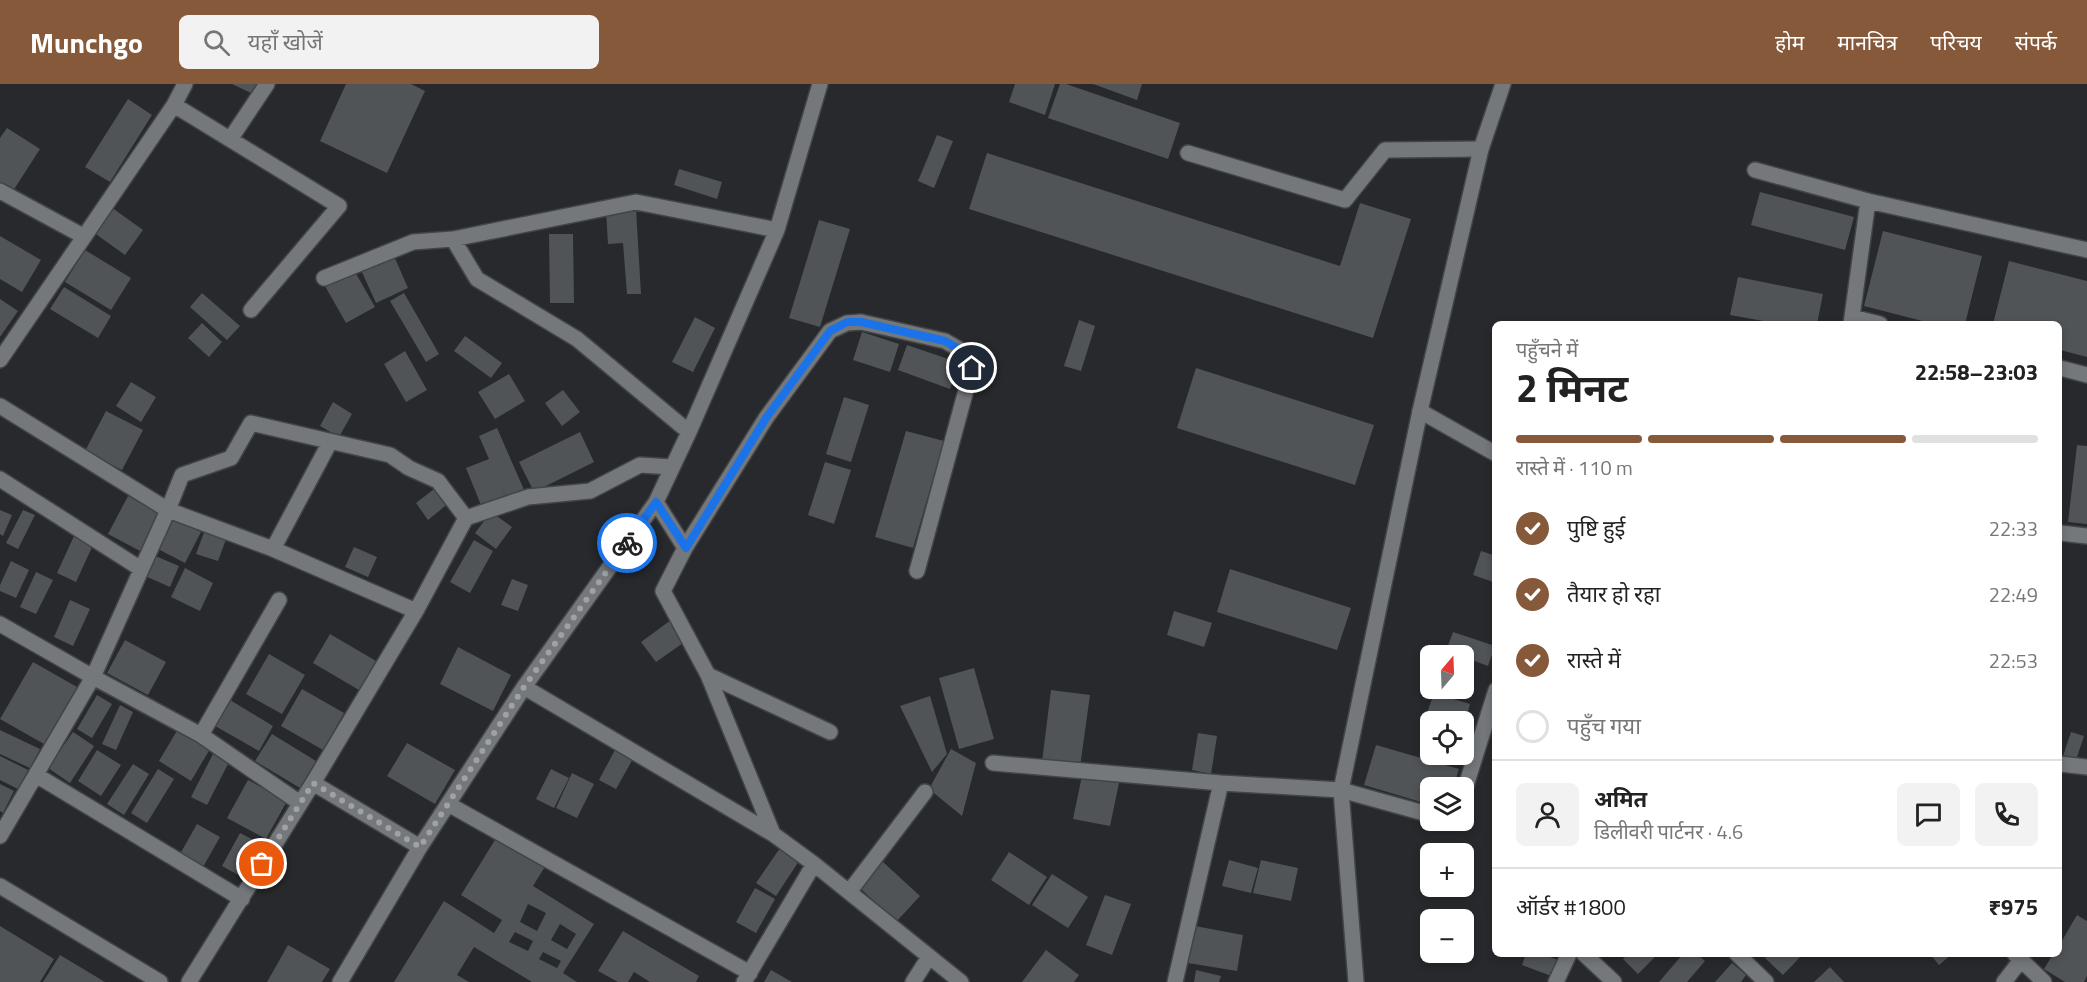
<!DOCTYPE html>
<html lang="hi">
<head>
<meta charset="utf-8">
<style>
  body { margin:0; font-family:"Titillium Web","Noto Sans Devanagari",sans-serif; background:#f2f2f2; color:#222; height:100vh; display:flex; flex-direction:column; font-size:22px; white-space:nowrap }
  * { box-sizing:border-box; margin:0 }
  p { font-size:20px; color:#767676 }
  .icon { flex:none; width:33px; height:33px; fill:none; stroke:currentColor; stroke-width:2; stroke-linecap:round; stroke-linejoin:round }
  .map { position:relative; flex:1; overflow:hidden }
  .drawer { position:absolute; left:1492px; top:237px; width:570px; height:636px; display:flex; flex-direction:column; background:#fff; border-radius:9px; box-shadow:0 3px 9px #0003 }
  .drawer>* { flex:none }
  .needle { width:39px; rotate:19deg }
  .fabs { position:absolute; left:1420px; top:561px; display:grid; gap:12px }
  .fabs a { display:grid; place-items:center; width:54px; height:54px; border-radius:9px; background:#fff; box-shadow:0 3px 9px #0003; font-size:30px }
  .pin { position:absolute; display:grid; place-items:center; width:51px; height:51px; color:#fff; margin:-26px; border:3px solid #fff; border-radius:50%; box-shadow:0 2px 6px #0007 }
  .courier { position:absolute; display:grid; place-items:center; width:60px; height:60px; margin:-30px; border:4px solid #1a73e8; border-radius:50%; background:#fff; color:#222; box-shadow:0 2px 8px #0007 }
  .headline em { font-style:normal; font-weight:700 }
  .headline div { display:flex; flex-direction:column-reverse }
  .headline { display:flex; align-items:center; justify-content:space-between; height:102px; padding:0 24px }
  h1 { font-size:39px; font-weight:700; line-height:45px }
  .bar { display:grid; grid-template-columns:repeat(4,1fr); gap:9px 6px; align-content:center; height:72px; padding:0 24px }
  .bar i { height:8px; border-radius:4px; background:#e0e0e0 }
  .bar .on { background:#85593a }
  .bar p { grid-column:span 4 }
  .line { display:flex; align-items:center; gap:15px; padding:0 24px; border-top:2px solid #e0e0e0 }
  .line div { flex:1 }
  .round { display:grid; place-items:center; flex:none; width:63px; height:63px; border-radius:9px; background:#f2f2f2 }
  ol { padding:0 24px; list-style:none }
  li { display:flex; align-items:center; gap:18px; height:66px }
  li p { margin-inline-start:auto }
  li .icon { padding:6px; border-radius:50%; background:#85593a; color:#fff; stroke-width:4 }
  li:last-child { color:#767676 }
  li i { width:33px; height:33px; border:3px solid #e0e0e0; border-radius:50% }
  header { display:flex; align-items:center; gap:36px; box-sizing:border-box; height:84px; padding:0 30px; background:#85593a; color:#fff }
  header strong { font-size:28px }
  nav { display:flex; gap:33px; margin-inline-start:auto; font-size:21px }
  .search { width:420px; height:54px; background:#f2f2f2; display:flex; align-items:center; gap:15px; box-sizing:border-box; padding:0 21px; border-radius:9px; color:#767676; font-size:22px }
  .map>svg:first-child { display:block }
</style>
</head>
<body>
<header>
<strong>Munchgo</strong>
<div class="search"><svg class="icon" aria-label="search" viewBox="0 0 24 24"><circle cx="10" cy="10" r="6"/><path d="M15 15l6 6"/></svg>यहाँ खोजें</div>
<nav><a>होम</a><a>मानचित्र</a><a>परिचय</a><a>संपर्क</a></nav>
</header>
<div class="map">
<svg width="2087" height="898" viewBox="0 0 2087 898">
  <rect width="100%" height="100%" fill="#27292c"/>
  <path fill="#515457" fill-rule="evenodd" d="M232 0H258L253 10Z
    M346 0H411L425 7 387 89 320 57Z
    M1015 0H1055L1045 31 1009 18Z
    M1060 0H1066L1180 39 1168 75 1048 34Z
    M1093 0H1142L1137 16Z
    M128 15 152 31 110 98 85 83Z
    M7 44 40 65 13 107 0 98V54Z
    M937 51 953 57 934 104 918 97Z
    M987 69 1340 182 1360 119 1411 135 1373 254 969 125Z
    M679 85 722 98 717 115 674 101Z
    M1760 108 1854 133 1845 166 1751 141Z
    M111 123 143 146 125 171 93 148Z
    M636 125 641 210H627L623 159 608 160 606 127Z
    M819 136 850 145 820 243 789 234Z
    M1883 147 1982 172 1965 240H1934L1864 222Z
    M549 150H573L574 219H550Z
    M0 152 41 176 22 208 0 195Z
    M85 166 131 194 111 226 65 198Z
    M394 172 408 204 376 219 361 186Z
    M2009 177 2087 197V273L2060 266V240H1993Z
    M354 186 375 223 346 239 325 202Z
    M1738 193 1823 210 1817 240H1780L1730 231Z
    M64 203 111 232 98 254 50 225Z
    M202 209 240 242 227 256 190 223Z
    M404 209 439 270 426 278 390 217Z
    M0 215 18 227 0 253Z
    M695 233 715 244 693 288 672 278Z
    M1079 236 1095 242 1081 287 1064 282Z
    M202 239 222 258 209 273 188 254Z
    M862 248 899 260 890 288 853 276Z
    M465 252 502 279 491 294 454 267Z
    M907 261 960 279 950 305 898 286Z
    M405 267 427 306 406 318 384 280Z
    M1196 284 1374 341 1355 401 1177 344Z
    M509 290 525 317 495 335 478 308Z
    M131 298 156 313 141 338 116 322Z
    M563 306 580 328 562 342 545 319Z
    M844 313 869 321 851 378 826 370Z
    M333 318 352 330 339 353 320 342Z
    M106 327 143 346 122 386 85 367Z
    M497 344 525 408 507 416 501 402 507 417 483 426 466 384 489 375 479 352Z
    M906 347 944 357 913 464 875 453Z
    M580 348 594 378 534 408 519 378Z
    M2077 361 2087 362V440L2068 438Z
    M825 378 851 386 834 440 808 431Z
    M438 402 450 418 428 436 416 419Z
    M128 412 162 430 142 468 108 450Z
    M0 426 12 431 3 452 0 450Z
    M23 426 35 431 18 465 6 459Z
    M491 428 512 443 496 465 475 449Z
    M173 434 201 448 185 479 158 465Z
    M206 443 228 450 218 477 196 470Z
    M74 452 93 461 76 498 57 489Z
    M474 456 493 467 470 509 450 498Z
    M354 463 377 473 368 493 345 483Z
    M1481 467 1496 472V499L1473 491Z
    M153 471 179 482 170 503 145 492Z
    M11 477 29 486 16 514 0 507V501Z
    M185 484 213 499 200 527 171 513Z
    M1230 485 1351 524 1337 566 1217 528Z
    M36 488 53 496 36 530 20 523Z
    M512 495 528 501 518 527 501 521Z
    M70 516 90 525 73 562 54 553Z
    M1174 527 1212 539 1204 563 1167 551Z
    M671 536 686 557 656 578 641 558Z
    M1453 548 1495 562 1488 582 1464 573V572L1446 567Z
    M330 550 376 577 359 606 313 579Z
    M125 556 166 578 148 611 107 589Z
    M458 563 511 591 493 627 440 600Z
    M269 570 305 591 282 630 246 610Z
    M33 578 77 603 44 660 0 635Z
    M974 584 994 655 959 665 939 594Z
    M302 605 344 629 323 666 281 642Z
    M1051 606 1090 611 1080 683 1042 678Z
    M1434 609 1470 620 1465 638H1455L1427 629Z
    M97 611 112 620 92 654 77 645Z
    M930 612 947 670 932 688 900 622Z
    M230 616 273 642 259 667 215 642Z
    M120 621 133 628 116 666 102 660Z
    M178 645 210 665 191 697 159 677Z
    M0 646 40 665 30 684 0 670Z
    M73 648 94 662 70 699 48 684Z
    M2071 648 2084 652 2076 676 2063 672Z
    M1198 649 1217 652 1211 690 1192 686Z
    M272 650 316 677 300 704 255 677Z
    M407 659 455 686 435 720 387 692Z
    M1376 661 1459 685 1453 704H1431V721L1364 701Z
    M616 664 634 673 616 705 599 696Z
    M951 665 976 679 962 732 929 705Z
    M97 666 121 681 101 712 78 697Z
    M213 670 229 678 207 721 191 713Z
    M0 672 28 686 18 705 0 696Z
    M133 680 149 690 124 731 107 720Z
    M158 685 174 695 147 739 131 729Z
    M551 685 569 694 554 724 536 715Z
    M572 689 594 700 577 734 556 724Z
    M1082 692 1119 699 1110 742 1073 735Z
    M248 696 287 717 266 755 227 734Z
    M0 700 14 707 3 729 0 727Z
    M197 740 220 753 203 783 180 770Z
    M240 749 263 761 244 794 222 782Z
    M498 751 546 781 533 802 594 840 563 889 577 898H532L474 863 457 891 469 898H394L444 817 494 849 502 836 461 811ZM528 820 546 829 537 847 520 838ZM560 840 576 850 567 865 551 856ZM515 848 533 857 528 867 509 858ZM543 868 561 877 557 884 539 875Z
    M780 764 799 777 776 812 756 799Z
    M1009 768 1047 793 1029 821 991 796Z
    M1229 776 1258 784 1251 809 1222 802Z
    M1261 776 1298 784 1291 817 1253 809Z
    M883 778 920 812 896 838 859 803Z
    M1052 790 1088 813 1068 844 1032 821Z
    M755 804 775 815 756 849 736 838Z
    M1105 811 1131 820 1112 871 1086 861Z
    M2077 831 2087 837V892L2084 898H2065L2044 885 2053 870H2060V860Z
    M0 842 54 875 40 898H0Z
    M1195 842 1243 851 1237 887 1188 879Z
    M623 847 699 892 696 898H650L634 888 628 898H618L598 887Z
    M288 861 330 885 322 898H267Z
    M1046 866 1079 891 1074 898H1022Z
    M1526 870H1543L1560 877 1554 893 1522 881Z
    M1628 870H1658L1638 890 1623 875Z
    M1683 870H1697L1705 877 1687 898H1659Z
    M1769 870H1803L1783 891 1765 874Z
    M1930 870H1952L1939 881Z
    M60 871 105 898H43Z
    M1732 879 1746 891 1741 898H1715Z
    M1830 883 1844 898H1814Z
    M771 886 792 898H764Z
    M1196 886 1221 892 1219 898H1194Z"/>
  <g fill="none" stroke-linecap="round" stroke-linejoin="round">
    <g stroke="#424447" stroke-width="18">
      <path id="service" d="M1188 69 1345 116 1385 66 1481 65"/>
    </g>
    <g stroke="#424447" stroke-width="18">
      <path id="minor" d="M174 21 339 122 251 226
        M231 54 267 0
        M1755 86 1868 117 2087 166
        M0 107 83 152
        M453 155 477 195 577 255 689 348
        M324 194 413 158 453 155 636 118 777 146
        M1852 233 1880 240
        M1851 240 1868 117
        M0 276 174 21 185 0
        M2060 284 2087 291
        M0 322 168 426 273 465 416 527
        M1420 327 1496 370
        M0 395 141 485
        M656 418 685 464 663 507 708 591 773 750
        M2060 449 2087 452
        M685 464 766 334 830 247 847 239 861 238 945 257 964 268 972 284 917 487
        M273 465 330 358
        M0 540 93 593 201 651 300 719
        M708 591 830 648
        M524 603 773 750 814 780 961 898
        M201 651 279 516
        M993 679 1221 699 1341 706 1431 731
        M2060 680 2087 683
        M36 691 242 815
        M313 699 420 763
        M1464 708 1496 606
        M448 720 750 889
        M0 752 93 593 168 426 182 391 231 374 251 339 390 371 409 384 438 397 466 434
        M0 802 160 898
        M849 808 925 708
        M1584 870 1614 898
        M1737 870 1766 898
        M2015 870 2044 898
        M189 898 313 699 416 527 466 434 528 413 590 407 640 381 672 383
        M340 898 420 763 524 603 656 418 689 348 777 146 820 0
        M744 898 814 780
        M913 898 929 873
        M1175 898 1221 699
        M1556 898 1569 870
        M2004 898 2021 876"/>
    </g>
    <g stroke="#424447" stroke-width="18">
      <path id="tertiary" d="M1356 898 1341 706 1420 327 1481 65 1503 0"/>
    </g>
    <use href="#service" stroke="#75787b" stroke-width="15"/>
    <use href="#minor" stroke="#75787b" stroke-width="15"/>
    <use href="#tertiary" stroke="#75787b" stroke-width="15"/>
  </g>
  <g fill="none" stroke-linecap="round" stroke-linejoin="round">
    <path stroke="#9fa1a4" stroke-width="6" stroke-dasharray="0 10.8" d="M262 780 313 699 420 763 524 603 627 459"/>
    <path stroke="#1a73e8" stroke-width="8" d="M627 459 656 418 686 464 766 334 830 247 847 238H861L945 257 964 268 972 284"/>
  </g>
</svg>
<div class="fabs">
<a><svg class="needle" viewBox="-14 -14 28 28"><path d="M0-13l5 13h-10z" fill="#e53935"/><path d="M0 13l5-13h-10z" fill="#767676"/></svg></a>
<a><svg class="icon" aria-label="locate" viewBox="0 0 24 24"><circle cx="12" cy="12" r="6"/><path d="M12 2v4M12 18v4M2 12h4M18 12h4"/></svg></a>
<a><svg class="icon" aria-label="layers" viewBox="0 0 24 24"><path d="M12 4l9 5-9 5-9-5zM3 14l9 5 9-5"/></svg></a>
<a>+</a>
<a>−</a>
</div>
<div class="pin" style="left:262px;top:780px;background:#ea580c"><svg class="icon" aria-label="bag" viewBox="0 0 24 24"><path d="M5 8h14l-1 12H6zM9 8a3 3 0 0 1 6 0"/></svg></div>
<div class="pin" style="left:972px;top:284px;background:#1f2937"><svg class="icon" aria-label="home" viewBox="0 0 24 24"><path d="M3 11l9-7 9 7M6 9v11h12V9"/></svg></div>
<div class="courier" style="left:627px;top:459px"><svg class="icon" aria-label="bike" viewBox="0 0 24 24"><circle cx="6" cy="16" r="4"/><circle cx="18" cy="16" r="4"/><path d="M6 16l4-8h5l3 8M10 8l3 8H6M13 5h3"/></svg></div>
<section class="drawer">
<div class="headline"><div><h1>2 मिनट</h1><p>पहुँचने में</p></div><em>22:58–23:03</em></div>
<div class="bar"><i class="on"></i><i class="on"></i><i class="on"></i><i></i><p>रास्ते में · 110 m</p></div>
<ol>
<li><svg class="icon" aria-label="check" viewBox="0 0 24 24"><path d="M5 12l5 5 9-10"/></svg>पुष्टि हुई<p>22:33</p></li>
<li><svg class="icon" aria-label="check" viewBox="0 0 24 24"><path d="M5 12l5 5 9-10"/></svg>तैयार हो रहा<p>22:49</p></li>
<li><svg class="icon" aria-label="check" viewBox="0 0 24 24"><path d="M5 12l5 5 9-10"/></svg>रास्ते में<p>22:53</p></li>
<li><i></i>पहुँच गया</li>
</ol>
<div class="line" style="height:108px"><a class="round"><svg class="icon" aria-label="person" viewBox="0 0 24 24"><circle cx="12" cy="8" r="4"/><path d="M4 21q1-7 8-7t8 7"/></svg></a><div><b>अमित</b><p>डिलीवरी पार्टनर · 4.6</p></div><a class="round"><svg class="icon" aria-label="chat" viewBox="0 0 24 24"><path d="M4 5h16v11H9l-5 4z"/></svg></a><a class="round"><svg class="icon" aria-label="phone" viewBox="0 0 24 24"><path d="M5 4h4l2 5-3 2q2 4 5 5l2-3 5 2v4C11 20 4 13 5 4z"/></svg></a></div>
<div class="line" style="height:78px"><div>ऑर्डर #1800</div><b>₹975</b></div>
</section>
</div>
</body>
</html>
